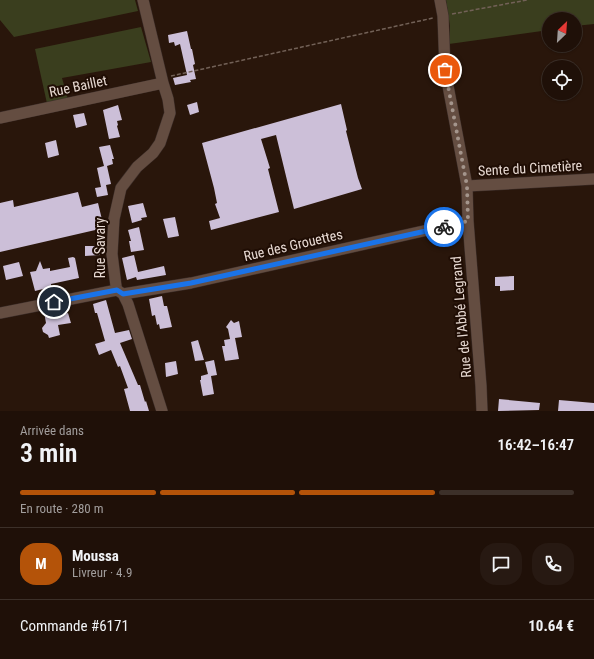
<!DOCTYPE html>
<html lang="fr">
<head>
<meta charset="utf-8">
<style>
  body { margin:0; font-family:"Roboto Condensed",sans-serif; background:#271912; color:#f1f3f6; height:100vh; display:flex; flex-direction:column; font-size:15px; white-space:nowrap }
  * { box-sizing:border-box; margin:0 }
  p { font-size:13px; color:#a19d9c }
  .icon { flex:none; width:22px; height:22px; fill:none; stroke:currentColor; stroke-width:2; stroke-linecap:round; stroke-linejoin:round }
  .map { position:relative; height:411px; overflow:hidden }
  .details { display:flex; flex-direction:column; background:#1f1008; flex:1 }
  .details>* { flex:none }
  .needle { width:26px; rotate:25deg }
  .buttons { position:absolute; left:542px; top:12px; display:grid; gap:8px }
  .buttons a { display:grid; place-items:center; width:40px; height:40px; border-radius:50%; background:#1f1008; box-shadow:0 1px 3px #0004,0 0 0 1px #3c3029; font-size:20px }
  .pin { position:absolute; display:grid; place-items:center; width:34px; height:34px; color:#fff; margin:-17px; border:2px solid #fff; border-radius:50%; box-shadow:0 1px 4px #0007 }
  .courier { position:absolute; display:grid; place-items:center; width:40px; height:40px; margin:-20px; border:3px solid #1a73e8; border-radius:50%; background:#fff; color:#222; box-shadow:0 1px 5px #0007 }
  .headline em { font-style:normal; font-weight:600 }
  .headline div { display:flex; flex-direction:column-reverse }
  .headline { display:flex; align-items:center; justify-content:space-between; height:68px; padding:0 20px }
  h1 { font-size:26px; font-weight:600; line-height:30px }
  .bar { display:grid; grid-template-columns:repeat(4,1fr); gap:6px 4px; align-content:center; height:48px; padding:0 20px }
  .bar i { height:5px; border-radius:3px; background:#3c3029 }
  .bar .current { background:#b45309 }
  .bar p { grid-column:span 4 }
  .line { display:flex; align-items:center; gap:10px; padding:0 20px; border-top:1px solid #3c3029 }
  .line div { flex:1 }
  .round { display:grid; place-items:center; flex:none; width:42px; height:42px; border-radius:16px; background:#271912 }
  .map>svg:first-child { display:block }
</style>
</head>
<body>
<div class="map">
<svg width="594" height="411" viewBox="0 0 594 411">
  <rect width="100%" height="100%" fill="#29160b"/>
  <path fill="#3a3e1e" d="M0 0H135L138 11 14 37 0 20Z
    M446 0H594V24L575 26V19H549V30L449 44 450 26Z
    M141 27 151 62 62 78 69 103 48 108 35 49Z"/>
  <path fill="#ccbfd8" d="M187 31 191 49H192L195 64 193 65 196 79 190 80 191 82 175 85 173 78 187 75 180 44 175 46 174 42 169 43 168 35Z
    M197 102 199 112 190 115 187 105Z
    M341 104 347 130 346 131 358 178 362 189 294 209 276 135 261 139 270 168 268 169 279 212 211 230 209 221 220 218 215 204 217 203 214 188 202 143Z
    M118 105 122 120 117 121 118 125 117 126 120 137 109 139 103 110Z
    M84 113 87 125 76 128 73 115Z
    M56 140 59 155 48 158 45 143Z
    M110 145 114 159H112L113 164 107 166 111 184 101 186 106 185 108 195 97 197 95 188 101 187 97 168 104 166 99 147Z
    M78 192 82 207 98 203 104 228 0 252V203L13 200 14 207Z
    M143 203 147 217 141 218 142 220 132 223 128 206Z
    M175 217 179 236 168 238 163 219Z
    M139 227 144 250 131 252 129 241H131L128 230Z
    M85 246H99L100 255 85 256Z
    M134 255 138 272 164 266 166 275 137 280 136 277 127 280 122 258Z
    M73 257 75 258 79 278 51 284V287L35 291 30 272 36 271 40 261 43 269 50 268V271L70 267 68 258Z
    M19 262 23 276 6 280 3 266Z
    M514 276V290L500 291V286H495V277Z
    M162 296 164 306H167L172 327 160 329 159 324 157 325 155 315 152 316 149 299Z
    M106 300 115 333 129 330 132 339 120 343 138 385H140L145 402 146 401 149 411H130L124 389 128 388 120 366 118 367 111 350 99 355 95 344 105 341 97 313H95L93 304Z
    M55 309 57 316 68 313 71 323 58 325 60 335 49 338 48 335 43 332 42 328 46 323 44 312Z
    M231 320 234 323 239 321 242 337 235 338 239 359 225 361 222 346H225L224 340 230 339 228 329 226 327Z
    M198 340 204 360 195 361 191 342Z
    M214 360 217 375 211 376 214 394 203 396 200 380H201V376L208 374 205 362Z
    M176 361 178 374 166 377 165 363Z
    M499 399 540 403 539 410 498 411Z
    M559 400 594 403V411H558Z"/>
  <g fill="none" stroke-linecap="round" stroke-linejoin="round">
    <g stroke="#3c2e2a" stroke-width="12">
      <path id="minor" d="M143 0 163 83 168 99 170 113 160 143 153 153 137 167 121 188 114 219 112 254 116 286 117 290 123 294 128 304 162 411
        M440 0 443 16 445 70 467 186 468 221 481 386 482 411
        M0 118 163 83
        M467 186 594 179
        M123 294 191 283 468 221
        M0 313 117 290"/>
    </g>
    <path stroke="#726157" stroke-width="1.5" stroke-dasharray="4 2" stroke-linecap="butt" d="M452 14 527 0
      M171 76 433 18"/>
    <use href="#minor" stroke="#644d41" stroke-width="11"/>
  </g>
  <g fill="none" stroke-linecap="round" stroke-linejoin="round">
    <path stroke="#a4958c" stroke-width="4" stroke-dasharray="0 7.2" d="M444 227 468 221 467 186 445 70"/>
    <path stroke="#1a73e8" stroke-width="5" d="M54 302 117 290 123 294 191 283 444 227"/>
  </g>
  <g text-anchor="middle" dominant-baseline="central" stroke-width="4" stroke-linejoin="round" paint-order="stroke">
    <g font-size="14" fill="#e7d9d2" stroke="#1f0d04">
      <text transform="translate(78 86) rotate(-12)">Rue Baillet</text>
      <text transform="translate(530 168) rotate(-3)">Sente du Cimetière</text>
      <text transform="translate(293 245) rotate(-13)">Rue des Grouettes</text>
      <text transform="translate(100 248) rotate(-90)">Rue Savary</text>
      <text transform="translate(461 317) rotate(-95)">Rue de l'Abbé Legrand</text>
    </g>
  </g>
</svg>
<div class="buttons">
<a><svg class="needle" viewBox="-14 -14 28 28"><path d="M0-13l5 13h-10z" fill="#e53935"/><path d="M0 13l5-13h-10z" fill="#a19d9c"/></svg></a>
<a><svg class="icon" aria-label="locate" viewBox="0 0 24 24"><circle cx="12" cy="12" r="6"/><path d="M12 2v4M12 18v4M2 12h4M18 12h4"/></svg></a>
</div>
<div class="pin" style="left:445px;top:70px;background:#ea580c"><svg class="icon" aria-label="bag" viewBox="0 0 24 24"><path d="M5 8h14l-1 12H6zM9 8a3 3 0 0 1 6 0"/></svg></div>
<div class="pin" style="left:54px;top:302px;background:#1f2937"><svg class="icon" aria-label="home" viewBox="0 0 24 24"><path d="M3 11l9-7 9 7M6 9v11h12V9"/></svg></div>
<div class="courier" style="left:444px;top:227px"><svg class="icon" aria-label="bike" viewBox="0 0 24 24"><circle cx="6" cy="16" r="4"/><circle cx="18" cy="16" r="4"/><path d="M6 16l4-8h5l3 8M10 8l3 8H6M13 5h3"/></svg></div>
</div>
<section class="details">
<div class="headline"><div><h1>3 min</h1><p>Arrivée dans</p></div><em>16:42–16:47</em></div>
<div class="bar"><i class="current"></i><i class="current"></i><i class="current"></i><i></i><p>En route · 280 m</p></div>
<div class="line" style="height:72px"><b class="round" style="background:#b45309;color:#fff">M</b><div><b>Moussa</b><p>Livreur · 4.9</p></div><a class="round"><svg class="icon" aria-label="chat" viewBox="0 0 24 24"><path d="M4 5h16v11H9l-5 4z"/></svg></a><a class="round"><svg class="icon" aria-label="phone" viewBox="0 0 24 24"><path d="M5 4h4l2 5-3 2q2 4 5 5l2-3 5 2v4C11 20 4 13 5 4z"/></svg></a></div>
<div class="line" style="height:52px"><div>Commande #6171</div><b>10.64 €</b></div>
</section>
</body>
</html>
